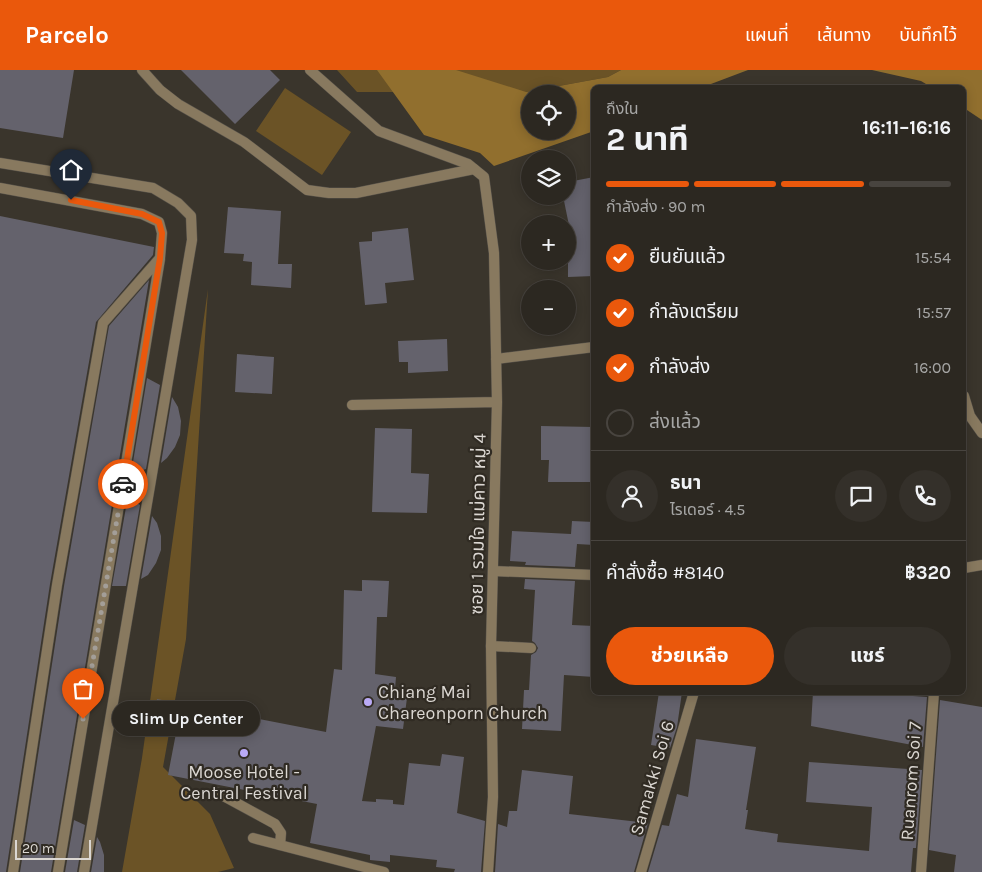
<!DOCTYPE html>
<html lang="th">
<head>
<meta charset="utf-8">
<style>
  body { margin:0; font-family:Karla,"Noto Sans Thai",sans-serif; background:#34302a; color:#f1f3f6; height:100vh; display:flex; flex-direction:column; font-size:19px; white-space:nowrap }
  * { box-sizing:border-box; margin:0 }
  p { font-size:16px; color:#a6a6a5 }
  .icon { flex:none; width:28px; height:28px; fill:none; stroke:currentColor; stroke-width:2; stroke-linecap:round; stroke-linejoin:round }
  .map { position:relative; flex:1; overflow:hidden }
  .sheet { position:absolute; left:591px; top:15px; width:375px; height:610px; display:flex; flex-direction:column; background:#2c2821; border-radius:8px; box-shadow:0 2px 12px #0003,0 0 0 1px #48443f }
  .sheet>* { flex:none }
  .controls { position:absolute; left:521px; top:15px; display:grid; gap:10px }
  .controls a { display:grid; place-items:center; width:55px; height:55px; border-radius:50%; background:#2c2821; box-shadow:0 2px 12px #0003,0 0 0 1px #48443f; font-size:25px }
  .scale { position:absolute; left:15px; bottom:12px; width:76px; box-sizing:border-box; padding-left:5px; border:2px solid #dbd7d2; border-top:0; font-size:14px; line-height:18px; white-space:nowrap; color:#dbd7d2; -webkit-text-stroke:4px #302b23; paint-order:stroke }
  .pin { position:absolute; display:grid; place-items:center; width:42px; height:42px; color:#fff; margin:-51px -21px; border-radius:50% 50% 50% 0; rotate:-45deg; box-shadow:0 0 5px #0007 }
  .pin .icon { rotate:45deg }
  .courier { position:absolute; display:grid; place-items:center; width:50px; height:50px; margin:-25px; border:4px solid #ea580c; border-radius:50%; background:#fff; color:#222; box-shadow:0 1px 6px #0007 }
  .bubble { position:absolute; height:35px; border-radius:18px; background:#2c2821; box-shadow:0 2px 12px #0003,0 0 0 1px #48443f; font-size:16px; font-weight:700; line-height:35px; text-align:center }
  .headline em { font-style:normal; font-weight:700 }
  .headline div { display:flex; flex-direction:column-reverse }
  .headline { display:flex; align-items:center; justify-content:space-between; height:85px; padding:0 15px }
  h1 { font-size:32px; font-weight:700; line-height:38px }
  .bar { display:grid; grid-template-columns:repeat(4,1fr); gap:8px 5px; align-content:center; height:60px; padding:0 15px }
  .bar i { height:6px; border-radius:4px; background:#48443f }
  .bar .active { background:#ea580c }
  .bar p { grid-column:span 4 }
  .line { display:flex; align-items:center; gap:12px; padding:0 15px; border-top:1px solid #48443f }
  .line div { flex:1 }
  .round { display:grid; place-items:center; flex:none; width:52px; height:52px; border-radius:26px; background:#34302a }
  ol { padding:0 15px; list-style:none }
  li { display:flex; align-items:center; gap:15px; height:55px }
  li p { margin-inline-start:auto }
  li .icon { padding:5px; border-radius:50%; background:#ea580c; color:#fff; stroke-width:4 }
  li:last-child { color:#a6a6a5 }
  li i { width:28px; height:28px; border:2px solid #48443f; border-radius:50% }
  .action { display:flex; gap:10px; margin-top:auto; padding:10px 15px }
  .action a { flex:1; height:58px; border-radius:30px; background:#ea580c; color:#fff; font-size:20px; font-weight:700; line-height:58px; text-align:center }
  .action a+a { background:#34302a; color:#f1f3f6 }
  header { display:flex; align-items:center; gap:30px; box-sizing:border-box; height:70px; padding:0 25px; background:#ea580c; color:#fff }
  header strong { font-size:24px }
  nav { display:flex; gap:28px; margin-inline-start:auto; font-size:18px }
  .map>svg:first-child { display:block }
</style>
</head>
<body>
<header>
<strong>Parcelo</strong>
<nav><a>แผนที่</a><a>เส้นทาง</a><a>บันทึกไว้</a></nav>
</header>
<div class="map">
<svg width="982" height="802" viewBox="0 0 982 802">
  <rect width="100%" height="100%" fill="#3a352c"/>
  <path fill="#6b5326" d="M337 0H621L608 7 526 22H357Z
    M285 18 351 62 322 105 256 61Z
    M208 219 186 569 163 697 210 744 234 798 218 802H122L142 688Z"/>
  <path fill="#916f2e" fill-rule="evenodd" d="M377 0H456L526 22 608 7 621 0H748L703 17 594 18V61L494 96 480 83 424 65ZM530 24H568V61H530Z
    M872 0H982V50L964 38V18L931 17 921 11Z"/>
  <path fill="#64626c" d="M0 0H74L63 68 0 58Z
    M181 0H270L280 10 235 54Z
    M594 107V206L568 207V170H572L563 126H568V112Z
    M228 137 281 141 278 194H292L291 218 251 215 252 192 243 191 244 184 224 183Z
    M0 146 154 177 153 185 96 252 50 514 6 802H0Z
    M408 158 414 210 385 213 387 233 365 235 359 172 372 171V162Z
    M149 210 116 409 109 412 115 417 51 802H20L64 516 109 256Z
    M447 269 448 301 408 303V292H399L398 271Z
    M237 284 274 287 272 324 235 322Z
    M147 308 160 315 146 399 131 404Z
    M172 327 178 337 181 351 180 365 175 377 167 388 161 393Z
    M541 356 594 357V412H548L549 390H541Z
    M375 358 412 359 411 403 429 404 427 443 372 442Z
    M128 426 140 435 126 516H112Z
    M152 446 157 453 161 466V480L156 493 148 505 141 509Z
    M572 451 594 452V475L577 474 575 497 525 495 526 492 510 491 512 461 571 464Z
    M525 509 575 511 572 555 594 556V607L564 605 561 661 522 659 524 620H529L531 585 536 582 538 578 535 573 532 571 535 520 524 519Z
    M362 510 389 511 387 547H377L375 604 396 607 395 619 408 620 403 659 376 656 362 731 376 732V729L393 730V734L404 735 409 693 440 696 442 684 464 687 457 743 485 751 481 802H454L455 799 436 797 437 790 390 785V792L370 790V785L310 773 317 734 168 705 177 658 153 655 157 629 326 662 334 599 342 600 344 520 362 521Z
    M659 622H682L677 657 670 678 651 675Z
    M813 622H857L927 627 923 677 811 656Z
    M940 630 982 637V802H954L956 785 929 780Z
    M696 669 756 677 746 740H748L745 759 778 764 777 772 869 781 872 737 806 732 809 692 922 700 916 778H913L911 802H648L662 755 669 756 677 724 688 727Z
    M522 700 573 706 569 744 648 753 634 802H495L498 754 507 757 509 741H517Z
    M74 750 85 755 77 802H65Z
    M97 767 100 772 104 785V802H91Z"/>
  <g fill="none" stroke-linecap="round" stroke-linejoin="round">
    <g stroke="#57524a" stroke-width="11">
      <path id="service" d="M142 0 160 20 178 34 244 72 307 120 329 123H356L474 99
        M0 93 153 118 178 133 191 146 192 170 84 802
        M0 118 142 144 159 152 162 163 160 188 103 253 57 515 13 802
        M491 576 531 578
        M218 723 275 754 281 763 280 775
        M58 802 160 189"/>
    </g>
    <g stroke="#57524a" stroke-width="11">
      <path id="minor" d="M310 0 379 61 468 94 484 107 494 183 497 332 491 576 493 727 488 802
        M496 289 594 277
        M964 326 970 346 982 363
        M352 335 497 332
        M964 498 982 495
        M493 501 594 505
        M253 768 384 802
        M641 802 694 622
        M921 802 934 622"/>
    </g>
    <use href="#service" stroke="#88795f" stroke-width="10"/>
    <use href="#minor" stroke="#88795f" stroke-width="10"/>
  </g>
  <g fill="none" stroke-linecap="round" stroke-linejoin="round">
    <path stroke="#a39e98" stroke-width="5" stroke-dasharray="0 9" d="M83 649 123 414"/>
    <path stroke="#ea580c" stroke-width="6" d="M71 130 142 144 159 152 162 163 160 188 123 414"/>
  </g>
  <g fill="#baaaf6" stroke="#302b23" stroke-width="2">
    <circle cx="368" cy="632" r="5"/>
    <circle cx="244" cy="683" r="5"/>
  </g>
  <g text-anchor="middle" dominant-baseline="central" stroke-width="4.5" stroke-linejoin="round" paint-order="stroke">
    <g font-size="18" fill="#dbd7d2" stroke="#302b23">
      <text transform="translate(478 454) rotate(-89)">ซอย 1 รวมใจ แม่คาว หมู่ 4</text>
      <text transform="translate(652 708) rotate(-74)">Samakki Soi 6</text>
      <text transform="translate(911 711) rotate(-86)">Ruanrom Soi 7</text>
    </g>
    <g font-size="18" fill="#dbd7d2" stroke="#302b23" text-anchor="start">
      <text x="378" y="622">Chiang Mai<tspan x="378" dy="21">Chareonporn Church</tspan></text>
      <text x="244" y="702" text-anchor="middle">Moose Hotel -<tspan x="244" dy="21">Central Festival</tspan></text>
    </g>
  </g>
</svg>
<div class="controls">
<a><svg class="icon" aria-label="locate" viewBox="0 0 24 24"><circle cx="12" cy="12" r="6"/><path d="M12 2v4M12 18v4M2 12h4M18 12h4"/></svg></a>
<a><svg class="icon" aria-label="layers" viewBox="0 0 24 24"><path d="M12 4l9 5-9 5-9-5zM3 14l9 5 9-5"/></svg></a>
<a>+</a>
<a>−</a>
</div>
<div class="scale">20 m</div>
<div class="pin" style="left:83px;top:649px;background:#ea580c"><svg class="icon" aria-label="bag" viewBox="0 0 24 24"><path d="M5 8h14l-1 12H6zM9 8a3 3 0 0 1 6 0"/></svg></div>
<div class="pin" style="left:71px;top:130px;background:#1f2937"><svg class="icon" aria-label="home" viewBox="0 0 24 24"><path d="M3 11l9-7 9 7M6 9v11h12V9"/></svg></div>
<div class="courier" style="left:123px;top:414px"><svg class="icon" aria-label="car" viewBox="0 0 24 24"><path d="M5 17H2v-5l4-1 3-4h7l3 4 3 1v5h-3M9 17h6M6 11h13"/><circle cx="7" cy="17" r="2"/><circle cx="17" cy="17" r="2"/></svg></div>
<div class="bubble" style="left:112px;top:631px;width:148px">Slim Up Center</div>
<section class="sheet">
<div class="headline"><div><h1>2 นาที</h1><p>ถึงใน</p></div><em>16:11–16:16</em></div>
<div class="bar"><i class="active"></i><i class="active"></i><i class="active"></i><i></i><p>กำลังส่ง · 90 m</p></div>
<ol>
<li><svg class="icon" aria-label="check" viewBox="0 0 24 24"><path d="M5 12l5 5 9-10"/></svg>ยืนยันแล้ว<p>15:54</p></li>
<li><svg class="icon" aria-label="check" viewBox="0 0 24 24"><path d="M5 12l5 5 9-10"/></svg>กำลังเตรียม<p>15:57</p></li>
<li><svg class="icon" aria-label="check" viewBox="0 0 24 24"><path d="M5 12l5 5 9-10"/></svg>กำลังส่ง<p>16:00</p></li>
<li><i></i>ส่งแล้ว</li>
</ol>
<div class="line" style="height:90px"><a class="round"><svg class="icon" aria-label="person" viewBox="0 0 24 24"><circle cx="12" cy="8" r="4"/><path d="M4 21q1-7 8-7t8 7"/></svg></a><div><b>ธนา</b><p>ไรเดอร์ · 4.5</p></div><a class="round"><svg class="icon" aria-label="chat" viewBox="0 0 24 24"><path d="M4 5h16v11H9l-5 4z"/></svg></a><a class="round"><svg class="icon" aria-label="phone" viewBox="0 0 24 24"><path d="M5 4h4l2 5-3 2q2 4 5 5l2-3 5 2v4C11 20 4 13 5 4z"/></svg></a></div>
<div class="line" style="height:65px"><div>คำสั่งซื้อ #8140</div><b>฿320</b></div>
<div class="action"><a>ช่วยเหลือ</a><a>แชร์</a></div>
</section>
</div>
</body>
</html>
